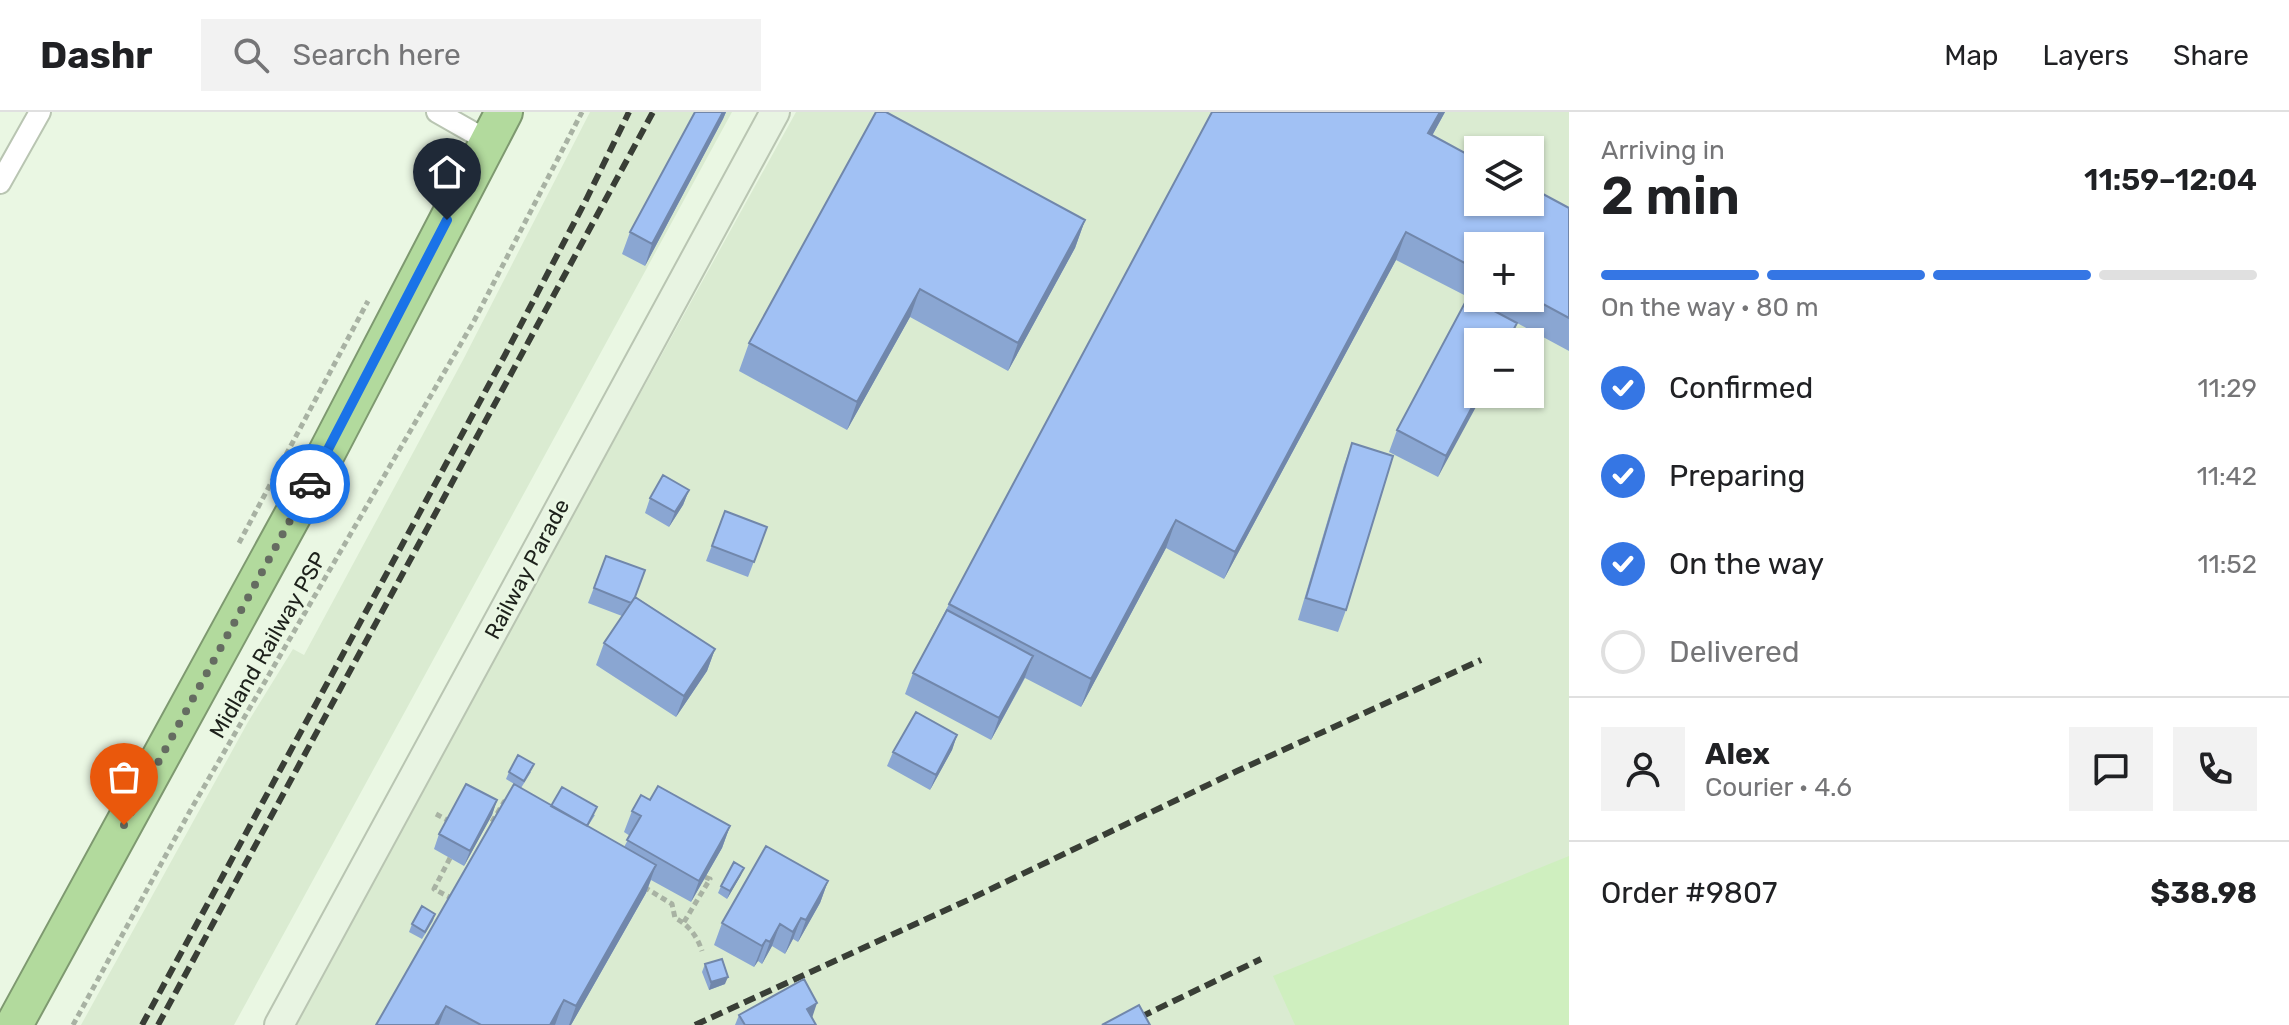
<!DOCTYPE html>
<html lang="en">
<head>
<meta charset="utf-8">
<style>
  body { margin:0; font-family:Rubik,sans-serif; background:#f2f2f2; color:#202124; height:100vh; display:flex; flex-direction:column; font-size:30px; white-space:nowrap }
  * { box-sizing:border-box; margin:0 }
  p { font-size:26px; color:#757577 }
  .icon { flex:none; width:44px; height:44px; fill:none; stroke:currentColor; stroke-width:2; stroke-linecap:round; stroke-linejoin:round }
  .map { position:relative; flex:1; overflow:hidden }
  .panel { display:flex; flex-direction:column; background:#fff; width:720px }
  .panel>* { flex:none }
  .fabs { position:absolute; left:1464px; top:24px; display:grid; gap:16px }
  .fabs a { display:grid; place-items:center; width:80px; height:80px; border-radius:0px; background:#fff; box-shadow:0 2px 6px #0004; font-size:40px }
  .pin { position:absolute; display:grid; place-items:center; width:68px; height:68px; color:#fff; margin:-82px -34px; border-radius:50% 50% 50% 0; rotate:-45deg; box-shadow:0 0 8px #0007 }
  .pin .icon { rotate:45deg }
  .courier { position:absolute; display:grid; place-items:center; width:80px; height:80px; margin:-40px; border:6px solid #1a73e8; border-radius:50%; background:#fff; color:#222; box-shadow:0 2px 10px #0007 }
  .summary em { font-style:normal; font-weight:600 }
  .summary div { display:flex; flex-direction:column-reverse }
  .summary { display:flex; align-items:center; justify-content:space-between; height:136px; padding:0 32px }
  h1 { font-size:52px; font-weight:600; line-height:60px }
  .bar { display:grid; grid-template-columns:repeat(4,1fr); gap:12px 8px; align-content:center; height:96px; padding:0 32px }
  .bar i { height:10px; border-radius:6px; background:#e0e0e0 }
  .bar .on { background:#3576e4 }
  .bar p { grid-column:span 4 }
  .line { display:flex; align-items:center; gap:20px; padding:0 32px; border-top:2px solid #e0e0e0 }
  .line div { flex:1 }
  .round { display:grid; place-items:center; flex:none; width:84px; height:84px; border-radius:0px; background:#f2f2f2 }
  ol { padding:0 32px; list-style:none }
  li { display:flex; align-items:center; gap:24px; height:88px }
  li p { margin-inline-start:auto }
  li .icon { padding:8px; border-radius:50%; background:#3576e4; color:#fff; stroke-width:4 }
  li:last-child { color:#757577 }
  li i { width:44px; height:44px; border:4px solid #e0e0e0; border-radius:50% }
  header { display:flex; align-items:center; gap:48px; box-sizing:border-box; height:112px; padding:0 40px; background:#fff; border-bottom:2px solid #e0e0e0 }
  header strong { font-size:38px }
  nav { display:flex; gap:44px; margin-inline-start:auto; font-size:28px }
  .search { width:560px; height:72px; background:#f2f2f2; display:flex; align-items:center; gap:20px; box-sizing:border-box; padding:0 28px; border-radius:0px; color:#757577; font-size:30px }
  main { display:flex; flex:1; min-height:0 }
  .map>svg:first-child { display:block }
</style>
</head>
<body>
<header>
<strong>Dashr</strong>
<div class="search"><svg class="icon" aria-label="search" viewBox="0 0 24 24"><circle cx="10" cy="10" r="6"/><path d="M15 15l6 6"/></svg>Search here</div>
<nav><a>Map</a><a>Layers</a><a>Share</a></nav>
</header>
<main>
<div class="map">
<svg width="1569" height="913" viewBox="0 0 1569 913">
  <rect width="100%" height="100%" fill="#eaf7e3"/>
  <path fill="#daebd1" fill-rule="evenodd" d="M590 0H732L234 913H81L248 610 293 537 304 543 463 248Z
    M796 0H1569V913H291ZM1478 38H1530V90H1478ZM1478 134H1530V186H1478ZM1478 230H1530V282H1478Z"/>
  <path fill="#cfefbf" d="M1569 744V913H1295L1273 864Z"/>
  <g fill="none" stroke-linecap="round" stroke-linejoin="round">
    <g stroke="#b9c5b2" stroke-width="24">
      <path id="street" d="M437 0 488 29
        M0 71 40 0"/>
    </g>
    <g stroke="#b9c5b2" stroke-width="32">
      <path id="secondary" d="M279 913 775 0"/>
    </g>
    <g stroke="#7e9970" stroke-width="40">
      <path id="highway" d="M14 913 324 346 504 0"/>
    </g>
    <path stroke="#a8b2a3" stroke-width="5" stroke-dasharray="6 4" stroke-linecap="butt" d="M239 431 368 189
      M436 702 449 709
      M492 710 504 690 509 693
      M450 746 434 777 451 786 453 782
      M644 775 672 792 675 806C689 813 697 824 702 839
      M684 810 710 767 705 765
      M73 913 190 699 474 209 582 0"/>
    <use href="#street" stroke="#fff" stroke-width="20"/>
    <use href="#secondary" stroke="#e8f4e2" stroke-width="28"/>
    <use href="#highway" stroke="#b2da9d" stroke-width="36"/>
    <path stroke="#393e36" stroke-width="6" stroke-dasharray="12 6" stroke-linecap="butt" d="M142 913 505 243 586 88 629 0
      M158 913 653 0
      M695 913 968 788 1237 659 1481 548
      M1124 913 1261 847"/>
  </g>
  <path fill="#8aa6d2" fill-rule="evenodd" d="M695 0H726L723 7 645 154 622 142 630 120Z
    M1212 0H1445L1432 24 1569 96V239L1517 211 1478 282 1438 365 1389 340 1397 318 1468 185 1396 148 1224 467 1166 436 1081 595 1025 566 991 628 905 582 913 561 949 492ZM1478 134H1530V186H1478Z
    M1085 108 1075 136 1008 259 910 205 847 318 739 259 749 231Z
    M1352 331 1346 498 1338 520 1298 508 1344 353Z
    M689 378 683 393 669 415 645 401 650 386Z
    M725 399 767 415 748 465 706 449Z
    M606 444 636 485 715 537 707 559 676 605 596 553 604 531 622 504 588 491Z
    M957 623 952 638 930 678 887 654 893 640Z
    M509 660H531L521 676 506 667Z
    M497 688 492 703 464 754 434 737 439 722Z
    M650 688 730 714 722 736 691 790 651 768 646 781 571 913H376L551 694 595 703 588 714 624 735 630 724 624 720 632 699Z
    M741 763 727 787 718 781 721 774Z
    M828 769 820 791 798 830 793 827 785 842 772 834 762 852 758 849 754 855 714 833 722 811Z
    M435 802 433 809 422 827 409 820 412 812Z
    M705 852 725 872 709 878 702 860Z
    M739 903 812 906 816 913H735Z"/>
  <path fill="#7187ab" d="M723 0H726L723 7 645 154 652 132Z
    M1440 0H1445L1418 49 1428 21Z
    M1085 108 1075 136 1008 259 1018 231Z
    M1406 120 1396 148 1224 467 1235 440Z
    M920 177 910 205 847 318 857 290Z
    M1517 211 1510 230H1507Z
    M1479 282H1483L1438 365 1446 344Z
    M689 378 683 393 669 415 675 400Z
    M1176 408 1166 436 1081 595 1091 567Z
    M715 537 707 559 676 605 684 584Z
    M1033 544 1025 565 991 628 999 606Z
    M957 623 952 638 930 678 936 663Z
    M497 688 492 703 464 754 470 739Z
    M730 714 722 736 691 790 699 769Z
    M656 753 646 781 571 913H569L576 894Z
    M744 756 741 763 727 787 730 779Z
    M828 769 820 791 798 830 806 808Z
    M801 806 793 827 785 842 793 820Z
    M780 812 772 834 762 852 770 830Z
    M766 828 758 849 754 855 762 834Z
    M728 865 725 872 709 878 711 870Z
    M564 888 555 913H550Z
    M817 891 812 906 807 897Z
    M446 894 439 913H435Z"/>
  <path fill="#a1c1f4" stroke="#7187ab" stroke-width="2" d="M695 0H723L652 132 630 120Z
    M876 0H886L1085 108 1018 231 920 177 857 290 749 231Z
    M1212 0H1440L1428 21 1478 48V90H1530V75L1569 96V206L1530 185V134H1478V158L1406 120 1235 440 1176 408 1091 567 949 492Z
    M1468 185 1517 211 1507 230H1478L1479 282 1446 344 1397 318Z
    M1352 331 1393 344 1346 498 1306 486Z
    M663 363 689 378 675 400 650 386Z
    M725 399 767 415 754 450 712 434Z
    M606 444 645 458 635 485 631 491 594 476Z
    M635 485 715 537 684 584 604 531Z
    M947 498 1033 544 999 606 913 561Z
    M916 600 957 623 936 663 893 640Z
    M518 643 534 652 524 669 509 660Z
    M466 672 497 688 470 739 439 722Z
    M514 672 656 753 576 894 564 888 550 913H481L446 894 435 913H376Z
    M658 674 730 714 699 769 627 728 641 704 632 699 641 683 650 688Z
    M562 675 597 695 587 714 551 694Z
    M766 734 828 769 806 808 801 806 793 820 780 812 770 830 766 828 762 834 722 811Z
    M734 750 744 756 730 779 721 774Z
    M422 794 435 802 425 820 412 812Z
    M722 847 728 865 711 870 705 852Z
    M804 867 817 891 807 897 816 913H745L739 903Z
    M1139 893 1150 913H1102Z"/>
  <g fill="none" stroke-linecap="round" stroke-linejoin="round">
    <path stroke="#656c61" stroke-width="8" stroke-dasharray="0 14.4" d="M124 713 310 372"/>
    <path stroke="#1a73e8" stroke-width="10" d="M310 372 447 108"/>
  </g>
  <g text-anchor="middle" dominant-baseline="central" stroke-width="6" stroke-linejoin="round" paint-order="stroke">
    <g font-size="22" fill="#1d211b" stroke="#eaf7e3">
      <text transform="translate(527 457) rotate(-62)">Railway Parade</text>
      <text transform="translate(268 533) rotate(-60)">Midland Railway PSP</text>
    </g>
  </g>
</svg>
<div class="fabs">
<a><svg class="icon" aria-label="layers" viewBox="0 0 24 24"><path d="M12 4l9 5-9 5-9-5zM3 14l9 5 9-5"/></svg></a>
<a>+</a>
<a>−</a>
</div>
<div class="pin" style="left:124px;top:713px;background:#ea580c"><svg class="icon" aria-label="bag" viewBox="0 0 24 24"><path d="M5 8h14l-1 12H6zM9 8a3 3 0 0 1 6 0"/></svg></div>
<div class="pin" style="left:447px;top:108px;background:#1f2937"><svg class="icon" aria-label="home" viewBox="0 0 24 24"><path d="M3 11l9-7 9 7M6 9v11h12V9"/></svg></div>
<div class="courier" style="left:310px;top:372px"><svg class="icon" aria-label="car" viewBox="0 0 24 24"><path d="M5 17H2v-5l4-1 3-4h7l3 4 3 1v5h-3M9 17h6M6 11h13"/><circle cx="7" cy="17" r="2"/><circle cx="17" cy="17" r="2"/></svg></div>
</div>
<section class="panel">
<div class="summary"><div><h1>2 min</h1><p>Arriving in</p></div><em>11:59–12:04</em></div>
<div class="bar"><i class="on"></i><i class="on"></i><i class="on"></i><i></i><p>On the way · 80 m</p></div>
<ol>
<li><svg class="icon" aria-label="check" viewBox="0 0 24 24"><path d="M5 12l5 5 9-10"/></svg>Confirmed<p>11:29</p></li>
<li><svg class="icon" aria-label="check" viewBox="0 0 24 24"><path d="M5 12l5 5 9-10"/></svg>Preparing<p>11:42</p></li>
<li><svg class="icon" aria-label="check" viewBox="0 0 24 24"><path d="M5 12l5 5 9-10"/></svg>On the way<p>11:52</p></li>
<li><i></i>Delivered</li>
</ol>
<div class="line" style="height:144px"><a class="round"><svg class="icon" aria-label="person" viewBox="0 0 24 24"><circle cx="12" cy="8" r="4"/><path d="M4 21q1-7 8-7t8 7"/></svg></a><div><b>Alex</b><p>Courier · 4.6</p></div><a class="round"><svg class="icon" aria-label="chat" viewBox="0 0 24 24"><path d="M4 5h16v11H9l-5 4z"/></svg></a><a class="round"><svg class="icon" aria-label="phone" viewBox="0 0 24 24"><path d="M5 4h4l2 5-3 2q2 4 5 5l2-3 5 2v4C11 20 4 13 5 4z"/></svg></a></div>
<div class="line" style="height:104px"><div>Order #9807</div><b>$38.98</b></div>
</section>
</main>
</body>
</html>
